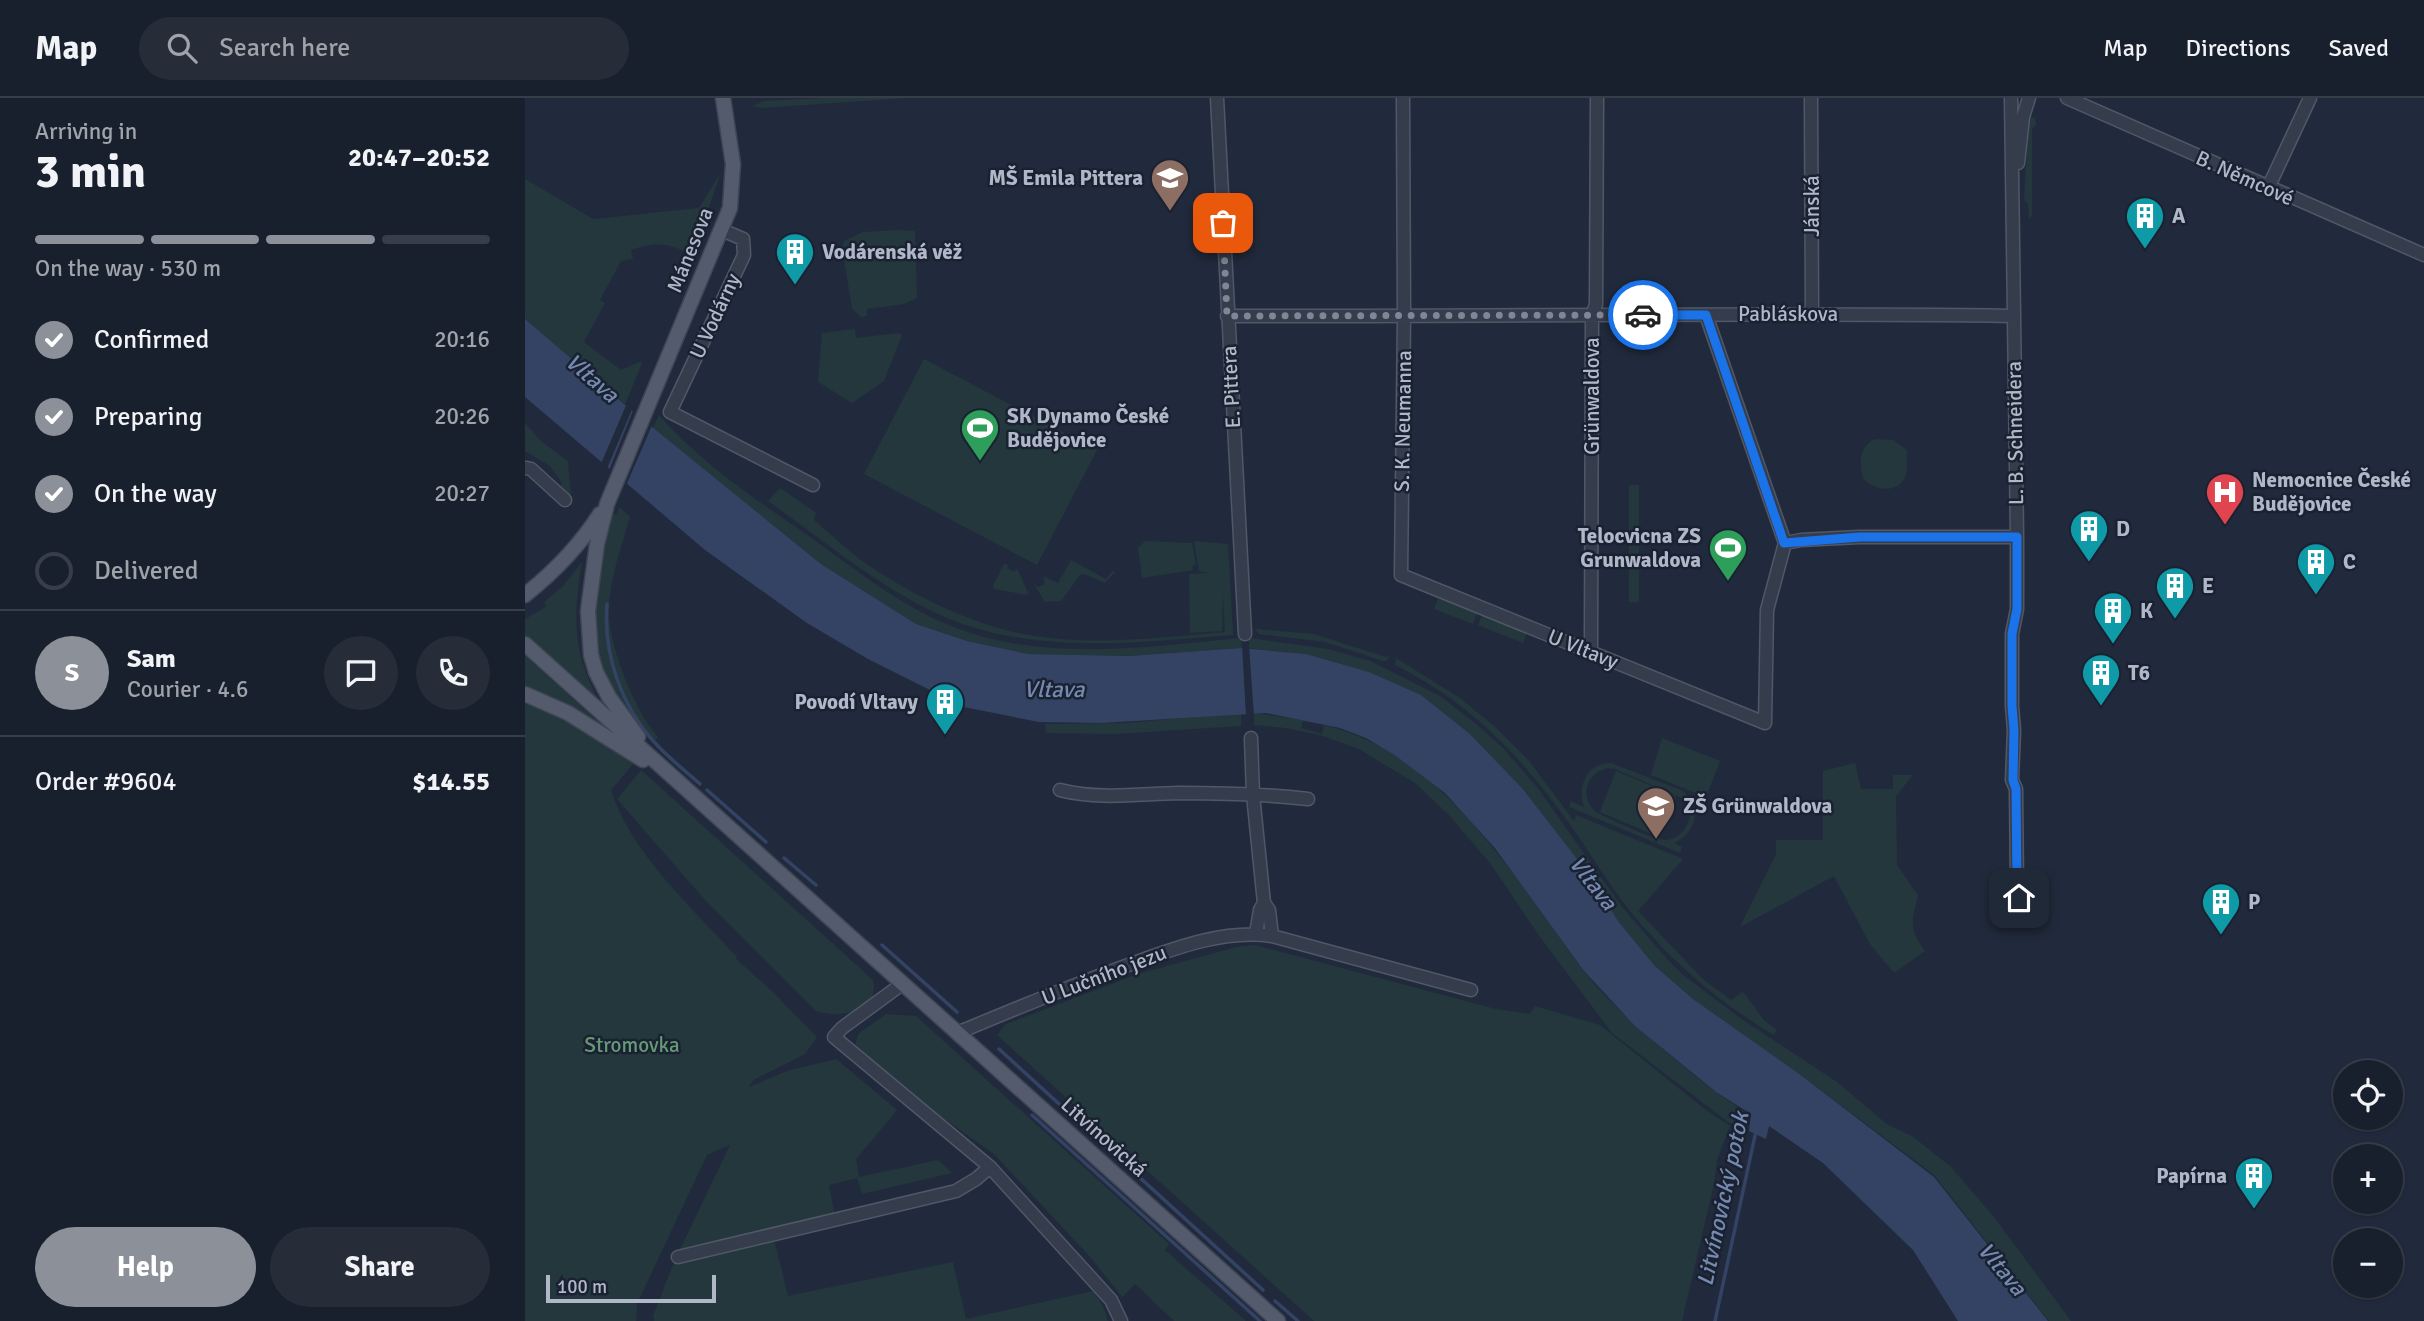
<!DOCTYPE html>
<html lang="en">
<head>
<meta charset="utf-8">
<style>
  body { margin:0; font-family:Signika,sans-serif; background:#262d39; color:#f1f3f6; height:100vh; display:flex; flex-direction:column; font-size:26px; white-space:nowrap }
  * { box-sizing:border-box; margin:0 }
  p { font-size:23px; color:#9fa3aa }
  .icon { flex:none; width:38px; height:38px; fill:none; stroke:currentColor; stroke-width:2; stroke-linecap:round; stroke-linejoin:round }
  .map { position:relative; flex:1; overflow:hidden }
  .side { display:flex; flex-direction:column; background:#19202d; width:525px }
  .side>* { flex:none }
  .buttons { position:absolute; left:1808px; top:962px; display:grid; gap:14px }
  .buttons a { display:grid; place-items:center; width:70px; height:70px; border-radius:50%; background:#19202d; box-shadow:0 2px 5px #0004,0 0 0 2px #373e49; font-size:35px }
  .scale { position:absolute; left:21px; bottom:18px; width:170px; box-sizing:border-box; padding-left:7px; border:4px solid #b0b7c8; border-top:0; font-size:19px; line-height:24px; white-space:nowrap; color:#b0b7c8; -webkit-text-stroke:5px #1a2131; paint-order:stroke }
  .pin { position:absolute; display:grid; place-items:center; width:60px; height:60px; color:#fff; margin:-30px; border-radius:14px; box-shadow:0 4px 10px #0006 }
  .courier { position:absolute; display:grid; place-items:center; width:70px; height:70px; margin:-35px; border:5px solid #1a73e8; border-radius:50%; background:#fff; color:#222; box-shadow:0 2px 9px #0007 }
  .overview em { font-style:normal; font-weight:700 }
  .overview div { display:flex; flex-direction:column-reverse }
  .overview { display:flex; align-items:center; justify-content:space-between; height:119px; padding:0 35px }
  h1 { font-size:46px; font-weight:700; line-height:52px }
  .bar { display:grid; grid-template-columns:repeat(4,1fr); gap:10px 7px; align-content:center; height:84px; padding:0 35px }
  .bar i { height:9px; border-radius:5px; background:#373e49 }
  .bar .selected { background:#8c9099 }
  .bar p { grid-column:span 4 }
  .line { display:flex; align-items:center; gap:18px; padding:0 35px; border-top:2px solid #373e49 }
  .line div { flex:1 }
  .round { display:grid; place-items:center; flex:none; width:74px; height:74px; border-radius:37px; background:#262d39 }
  ol { padding:0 35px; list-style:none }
  li { display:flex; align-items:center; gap:21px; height:77px }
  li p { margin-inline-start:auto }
  li .icon { padding:7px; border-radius:50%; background:#8c9099; color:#fff; stroke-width:4 }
  li:last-child { color:#9fa3aa }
  li i { width:38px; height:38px; border:4px solid #373e49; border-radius:50% }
  .cta { display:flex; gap:14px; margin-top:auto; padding:14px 35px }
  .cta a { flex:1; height:80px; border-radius:42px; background:#8c9099; color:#fff; font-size:28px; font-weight:700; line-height:80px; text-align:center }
  .cta a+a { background:#262d39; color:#f1f3f6 }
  header { display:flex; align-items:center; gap:42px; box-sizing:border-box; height:98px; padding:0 35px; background:#19202d; border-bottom:2px solid #373e49 }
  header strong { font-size:33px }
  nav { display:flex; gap:38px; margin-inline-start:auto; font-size:24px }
  .search { width:490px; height:63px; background:#262d39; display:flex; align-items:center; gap:18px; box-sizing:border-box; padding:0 24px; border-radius:38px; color:#9fa3aa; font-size:26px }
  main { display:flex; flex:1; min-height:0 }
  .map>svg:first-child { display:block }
</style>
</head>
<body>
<header>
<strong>Map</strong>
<div class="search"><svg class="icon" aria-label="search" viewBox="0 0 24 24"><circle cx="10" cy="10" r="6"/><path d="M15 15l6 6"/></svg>Search here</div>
<nav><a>Map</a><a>Directions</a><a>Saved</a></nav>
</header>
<main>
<section class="side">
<div class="overview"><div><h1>3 min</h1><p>Arriving in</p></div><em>20:47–20:52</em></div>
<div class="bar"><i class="selected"></i><i class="selected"></i><i class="selected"></i><i></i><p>On the way · 530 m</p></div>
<ol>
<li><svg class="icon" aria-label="check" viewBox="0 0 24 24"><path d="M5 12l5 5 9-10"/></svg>Confirmed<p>20:16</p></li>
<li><svg class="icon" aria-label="check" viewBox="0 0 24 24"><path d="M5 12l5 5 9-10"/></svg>Preparing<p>20:26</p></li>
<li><svg class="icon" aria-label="check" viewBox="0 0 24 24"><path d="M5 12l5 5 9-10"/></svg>On the way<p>20:27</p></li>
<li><i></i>Delivered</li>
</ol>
<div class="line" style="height:126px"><b class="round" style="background:#8c9099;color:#fff">S</b><div><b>Sam</b><p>Courier · 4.6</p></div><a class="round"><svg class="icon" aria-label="chat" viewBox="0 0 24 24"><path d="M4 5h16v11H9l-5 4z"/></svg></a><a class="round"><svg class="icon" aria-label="phone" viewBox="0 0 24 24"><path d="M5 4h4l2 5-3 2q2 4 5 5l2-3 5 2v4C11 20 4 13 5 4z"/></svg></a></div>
<div class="line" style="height:91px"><div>Order #9604</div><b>$14.55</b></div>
<div class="cta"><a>Help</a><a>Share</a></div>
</section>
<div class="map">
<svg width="1899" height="1223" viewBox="0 0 1899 1223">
  <rect width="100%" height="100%" fill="#212a3c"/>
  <path fill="#23373d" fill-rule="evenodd" d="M298 0H382L236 10 227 8 239 3Z
    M1504 18 1510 20 1511 27 1507 31V117L1504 121 1503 106 1499 102Z
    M195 76 168 158C143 144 132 144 106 152L108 161 96 163 75 202 80 205 59 244 96 272 114 264 117 265 100 307 0 222V81L68 121 174 110Z
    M373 132 389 133 390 136 392 200 379 206 342 211V218L336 219 327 210 317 150 319 143 338 134Z
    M330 231 331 240 373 235 377 237 359 283 327 305 293 284 297 235Z
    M399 261 572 352 512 467 339 376Z
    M134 317C175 364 227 399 278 434 327 468 375 509 431 530 520 564 624 549 716 540L717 550 604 558 502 556 442 543 391 526 296 466 128 330Z
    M0 325 17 344 43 363 46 398 35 388 37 385 25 368 0 353Z
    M1350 341 1368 342 1382 352C1381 360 1384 374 1379 381 1369 397 1347 391 1338 380 1334 363 1334 349 1350 341Z
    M1104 387H1114V443L1104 442Z
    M255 390 291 415 289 422C307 437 324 454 343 467 383 494 430 518 477 531 546 551 629 540 700 534L698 497 697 533 665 535 664 476 683 475 674 473 669 443 703 446 708 537C615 544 517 557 427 522 364 497 299 443 243 403Z
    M95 409 105 419C96 450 84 482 84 514 83 547 111 615 133 639L128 645C77 588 59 551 73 473 77 453 80 434 88 415L91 417Z
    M620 443 667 445 671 467 667 468 668 472 617 480 613 450Z
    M1104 448H1114V504H1104Z
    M546 462 581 481 587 473 590 474 580 485 559 476 555 477 536 503 520 504 509 486 513 489 520 486 518 478 533 485Z
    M57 464C48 518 47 554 74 602L0 537V521L21 509 19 504 37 489Z
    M479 466 483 467 482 470 489 474 491 471 493 472 503 495 502 497 469 491 468 487Z
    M913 500 952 516 948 526 909 511Z
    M957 517 1002 535 998 545 953 527Z
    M730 531 789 536 861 559 865 557 861 563H858L800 544 734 536Z
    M724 540 803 551 845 563 915 598 951 626 979 651 1012 689 1097 809 1143 862 1158 877 1218 922 1312 984 1363 1027 1387 1038 1425 1068 1469 1119 1546 1223H1524L1409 1077 1273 975 1168 901 1129 867 1093 823 1067 780 997 690 945 636 896 597 844 574 781 556 724 550Z
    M0 558 81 631 0 590Z
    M871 560 935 600 969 628 1004 663 1049 723 1051 717 1158 761 1113 813 1179 882 1206 902 1217 894 1219 895 1239 922 1252 932 1249 937C1198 907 1154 870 1115 825 1091 798 1072 765 1051 735 1000 663 950 607 870 567Z
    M0 603C39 618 75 640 108 666L86 692C105 754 169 812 212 859L211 861 247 893 292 939 280 956 228 982 224 989 262 973 311 961 372 1012 331 1061 334 1079 413 1062 427 1075 337 1096 332 1080 304 1087 310 1118 247 1133 263 1198 428 1164 441 1221 568 1193 578 1208 583 1223H129L128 1218 149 1164 205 1047 182 1057 112 1206 111 1223H0Z
    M716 615V628L589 636 521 635 520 626 600 625Z
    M729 615 778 622 776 630 797 636 799 627C903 652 966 745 1025 826 1041 848 1055 870 1073 890 1108 928 1148 960 1188 992 1200 1001 1212 1007 1223 1017V1031L1203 1024 1087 935 1015 839 965 765 923 716 890 685 834 651 795 637 760 630 729 627Z
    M1137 640 1195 663 1181 699 1126 677Z
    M1086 665 1156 692C1178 706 1172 734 1150 745L1157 749 1155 755 1044 709 1046 703 1059 709C1052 688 1062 665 1086 665ZM1082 670 1090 671 1159 701C1165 709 1167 718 1162 727 1158 735 1150 742 1140 742 1125 741 1088 722 1072 715 1054 700 1060 676 1082 670Z
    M1330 665 1336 691H1368V677H1388L1371 698 1372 767 1393 797C1387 824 1383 830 1400 853L1369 875 1345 846 1309 778 1215 829 1251 756V742H1298V673Z
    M116 672 348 882C356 915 314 921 291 913L180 802 92 701Z
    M1091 673 1151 698 1134 739 1075 714Z
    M730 847 971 911 1005 916 1010 908 1075 927 1177 1009 1205 1028 1192 1062 1189 1086 1157 1223H789L472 937 481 926 613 876 711 849Z
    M361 916 391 918 644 1146 640 1152 721 1223H649L610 1186 597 1199 567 1161 469 1056 408 1013 330 948 333 936Z"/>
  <path fill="#344364" d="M0 221 100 307 296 466 391 526 442 543 503 556 604 558 717 550 781 556 844 574 896 597 945 636 997 690 1067 780 1093 823 1129 867 1168 901 1273 975 1409 1079 1523 1223H1433L1388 1152 1298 1065 1244 1028 1241 1041 1224 1033 1226 1016 1191 994 1110 928 1059 873 969 749 920 695 871 658 841 640 815 630 741 615 576 625 514 624 439 609 343 561 282 525 180 452 0 299Z"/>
  <path fill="#212a3c" d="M102 305 108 309 81 373 75 368Z
    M109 310 128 325 100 390 83 375Z
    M717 546 724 547 729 618 721 619Z"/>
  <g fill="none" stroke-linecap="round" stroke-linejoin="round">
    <path stroke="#344364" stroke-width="3.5" d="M82 506C78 556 96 608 131 646 144 660 160 673 175 686
      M182 692 241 744
      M259 760 291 787
      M357 847 432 914
      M474 951 738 1192
      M507 1017 735 1223
      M750 1203 773 1223
      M1190 1223 1231 1033"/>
    <g stroke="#505767" stroke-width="15">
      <path id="minor" d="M692 0 720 536
        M878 0 879 218 876 477 1240 625 1242 512 1260 445 1181 217
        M1286 0 1287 216
        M1486 0 1492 439V511L1487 536V608L1489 632 1487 682 1491 691 1492 790 1494 800
        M1542 0 1899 157
        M1493 65 1498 19 1504 0
        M1743 90 1785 0
        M197 132 218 141 219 157 145 314 288 387
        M702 218C964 219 1226 214 1488 218
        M0 370 6 371 40 402
        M1260 445 1276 442 1334 439H1492
        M1066 554 1067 218 1071 206 1072 0
        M726 640 728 697 739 805 744 812 747 838
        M535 692C574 702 613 696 653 695 696 695 740 696 783 701
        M731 835 735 812 739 805
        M377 886 317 930 309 939 465 1069 586 1202 596 1223
        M432 935C490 911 547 887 606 866 650 850 700 831 747 838L946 892
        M153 1159 431 1093 451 1081 465 1069"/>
    </g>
    <g stroke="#3e4555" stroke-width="17">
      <path id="major" d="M0 497C29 474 55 447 75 416
        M0 546 753 1223
        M0 596 43 615 118 662
        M113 639 84 599 71 574 66 557 63 513 72 446 82 406 205 110 208 66 198 0"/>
    </g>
    <use href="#minor" stroke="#353c4c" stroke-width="12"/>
    <use href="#major" stroke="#535b6c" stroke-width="14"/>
  </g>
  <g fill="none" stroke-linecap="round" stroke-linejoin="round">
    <path stroke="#7e8697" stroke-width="7" stroke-dasharray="0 12.6" d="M698 125 702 218 1118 217"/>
    <path stroke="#1a73e8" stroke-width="9" d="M1118 217H1181L1259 445 1335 439H1492V511L1487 536V608L1489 632 1488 682 1491 691 1492 789 1494 800"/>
  </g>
  <defs>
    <g id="school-pin" transform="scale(2.0125)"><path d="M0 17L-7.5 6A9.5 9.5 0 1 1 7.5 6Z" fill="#8d6e63" stroke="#1a2131"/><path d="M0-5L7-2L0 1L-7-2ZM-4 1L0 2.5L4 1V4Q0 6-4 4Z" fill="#fff"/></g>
    <g id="building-pin" transform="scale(2.0125)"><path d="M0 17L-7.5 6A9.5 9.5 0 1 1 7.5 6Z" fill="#0f9aa8" stroke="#1a2131"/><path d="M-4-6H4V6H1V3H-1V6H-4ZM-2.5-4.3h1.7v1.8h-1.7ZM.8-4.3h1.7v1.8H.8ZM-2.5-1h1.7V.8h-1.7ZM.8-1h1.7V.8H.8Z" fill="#fff"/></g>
    <g id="stadium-pin" transform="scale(2.0125)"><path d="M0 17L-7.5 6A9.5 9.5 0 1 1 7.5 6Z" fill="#2e9e5b" stroke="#1a2131"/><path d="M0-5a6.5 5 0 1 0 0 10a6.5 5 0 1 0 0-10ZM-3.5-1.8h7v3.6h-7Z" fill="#fff"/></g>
    <g id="hospital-pin" transform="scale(2.0125)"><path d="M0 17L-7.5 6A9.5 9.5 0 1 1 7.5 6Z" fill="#e0444e" stroke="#1a2131"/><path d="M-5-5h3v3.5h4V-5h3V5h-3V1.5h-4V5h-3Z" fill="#fff"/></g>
  </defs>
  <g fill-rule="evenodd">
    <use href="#school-pin" x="645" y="80"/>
    <use href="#building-pin" x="1620" y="118"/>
    <use href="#building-pin" x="270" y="154"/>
    <use href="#stadium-pin" x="455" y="330"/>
    <use href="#hospital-pin" x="1700" y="394"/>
    <use href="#building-pin" x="1564" y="431"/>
    <use href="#stadium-pin" x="1203" y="450"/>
    <use href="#building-pin" x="1791" y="464"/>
    <use href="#building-pin" x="1650" y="488"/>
    <use href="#building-pin" x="1588" y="513"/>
    <use href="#building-pin" x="1576" y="575"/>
    <use href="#building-pin" x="420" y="604"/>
    <use href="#school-pin" x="1131" y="708"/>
    <use href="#building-pin" x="1696" y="804"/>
    <use href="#building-pin" x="1729" y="1078"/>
  </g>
  <g text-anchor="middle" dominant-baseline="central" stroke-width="5" stroke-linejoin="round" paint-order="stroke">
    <g font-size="21" font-weight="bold" fill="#b0b7c8" stroke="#1a2131" text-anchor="start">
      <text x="618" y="80" text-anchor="end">MŠ Emila Pittera</text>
      <text x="1647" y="118">A</text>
      <text x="297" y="154">Vodárenská věž</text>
      <text x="482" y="318">SK Dynamo České<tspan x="482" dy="24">Budějovice</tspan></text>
      <text x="1727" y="382">Nemocnice České<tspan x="1727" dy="24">Budějovice</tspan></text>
      <text x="1591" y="431">D</text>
      <text x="1176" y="438" text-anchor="end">Telocvicna ZS<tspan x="1176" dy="24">Grunwaldova</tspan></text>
      <text x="1818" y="464">C</text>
      <text x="1677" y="488">E</text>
      <text x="1615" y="513">K</text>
      <text x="1603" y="575">T6</text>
      <text x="393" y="604" text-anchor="end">Povodí Vltavy</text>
      <text x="1158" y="708">ZŠ Grünwaldova</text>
      <text x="1723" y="804">P</text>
      <text x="1702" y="1078" text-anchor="end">Papírna</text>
    </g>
    <g font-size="21" fill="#b0b7c8" stroke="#1a2131">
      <text transform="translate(1720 80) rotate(24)">B. Němcové</text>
      <text transform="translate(1287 108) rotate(-90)">Jánská</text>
      <text transform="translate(165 152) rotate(-68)">Mánesova</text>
      <text x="1263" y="216">Pabláskova</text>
      <text transform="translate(190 218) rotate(-65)">U Vodárny</text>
      <text transform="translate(706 289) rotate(-93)">E. Pittera</text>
      <text transform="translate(1067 298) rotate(-90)">Grünwaldova</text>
      <text transform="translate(878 323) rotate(-89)">S. K. Neumanna</text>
      <text transform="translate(1490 335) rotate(-91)">L. B. Schneidera</text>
      <text transform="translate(1058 551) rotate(22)">U Vltavy</text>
      <text transform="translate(579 877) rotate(-21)">U Lučního jezu</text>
      <text transform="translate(579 1039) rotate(42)">Litvínovická</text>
    </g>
    <g font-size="21" fill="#669a77" stroke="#1a2131">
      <text x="107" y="947">Stromovka</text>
    </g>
    <g font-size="23" font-style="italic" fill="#768ab1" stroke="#1a2131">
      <text transform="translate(67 280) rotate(41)">Vltava</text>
      <text x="529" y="591">Vltava</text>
      <text transform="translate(1068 785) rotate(52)">Vltava</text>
      <text transform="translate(1198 1101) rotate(-78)">Litvínovický potok</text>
      <text transform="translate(1477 1171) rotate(50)">Vltava</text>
    </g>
  </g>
</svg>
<div class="buttons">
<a><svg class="icon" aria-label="locate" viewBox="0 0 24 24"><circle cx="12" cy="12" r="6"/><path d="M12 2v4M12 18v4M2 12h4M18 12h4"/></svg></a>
<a>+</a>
<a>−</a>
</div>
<div class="scale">100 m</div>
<div class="pin" style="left:698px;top:125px;background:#ea580c"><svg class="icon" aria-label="bag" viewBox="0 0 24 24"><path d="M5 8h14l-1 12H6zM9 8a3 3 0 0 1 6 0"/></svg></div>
<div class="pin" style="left:1494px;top:800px;background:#1f2937"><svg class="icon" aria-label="home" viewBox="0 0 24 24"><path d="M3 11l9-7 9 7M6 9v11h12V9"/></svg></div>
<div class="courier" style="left:1118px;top:217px"><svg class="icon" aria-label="car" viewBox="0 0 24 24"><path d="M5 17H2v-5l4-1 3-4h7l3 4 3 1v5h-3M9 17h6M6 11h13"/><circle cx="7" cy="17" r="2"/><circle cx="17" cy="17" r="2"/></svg></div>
</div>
</main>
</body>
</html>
